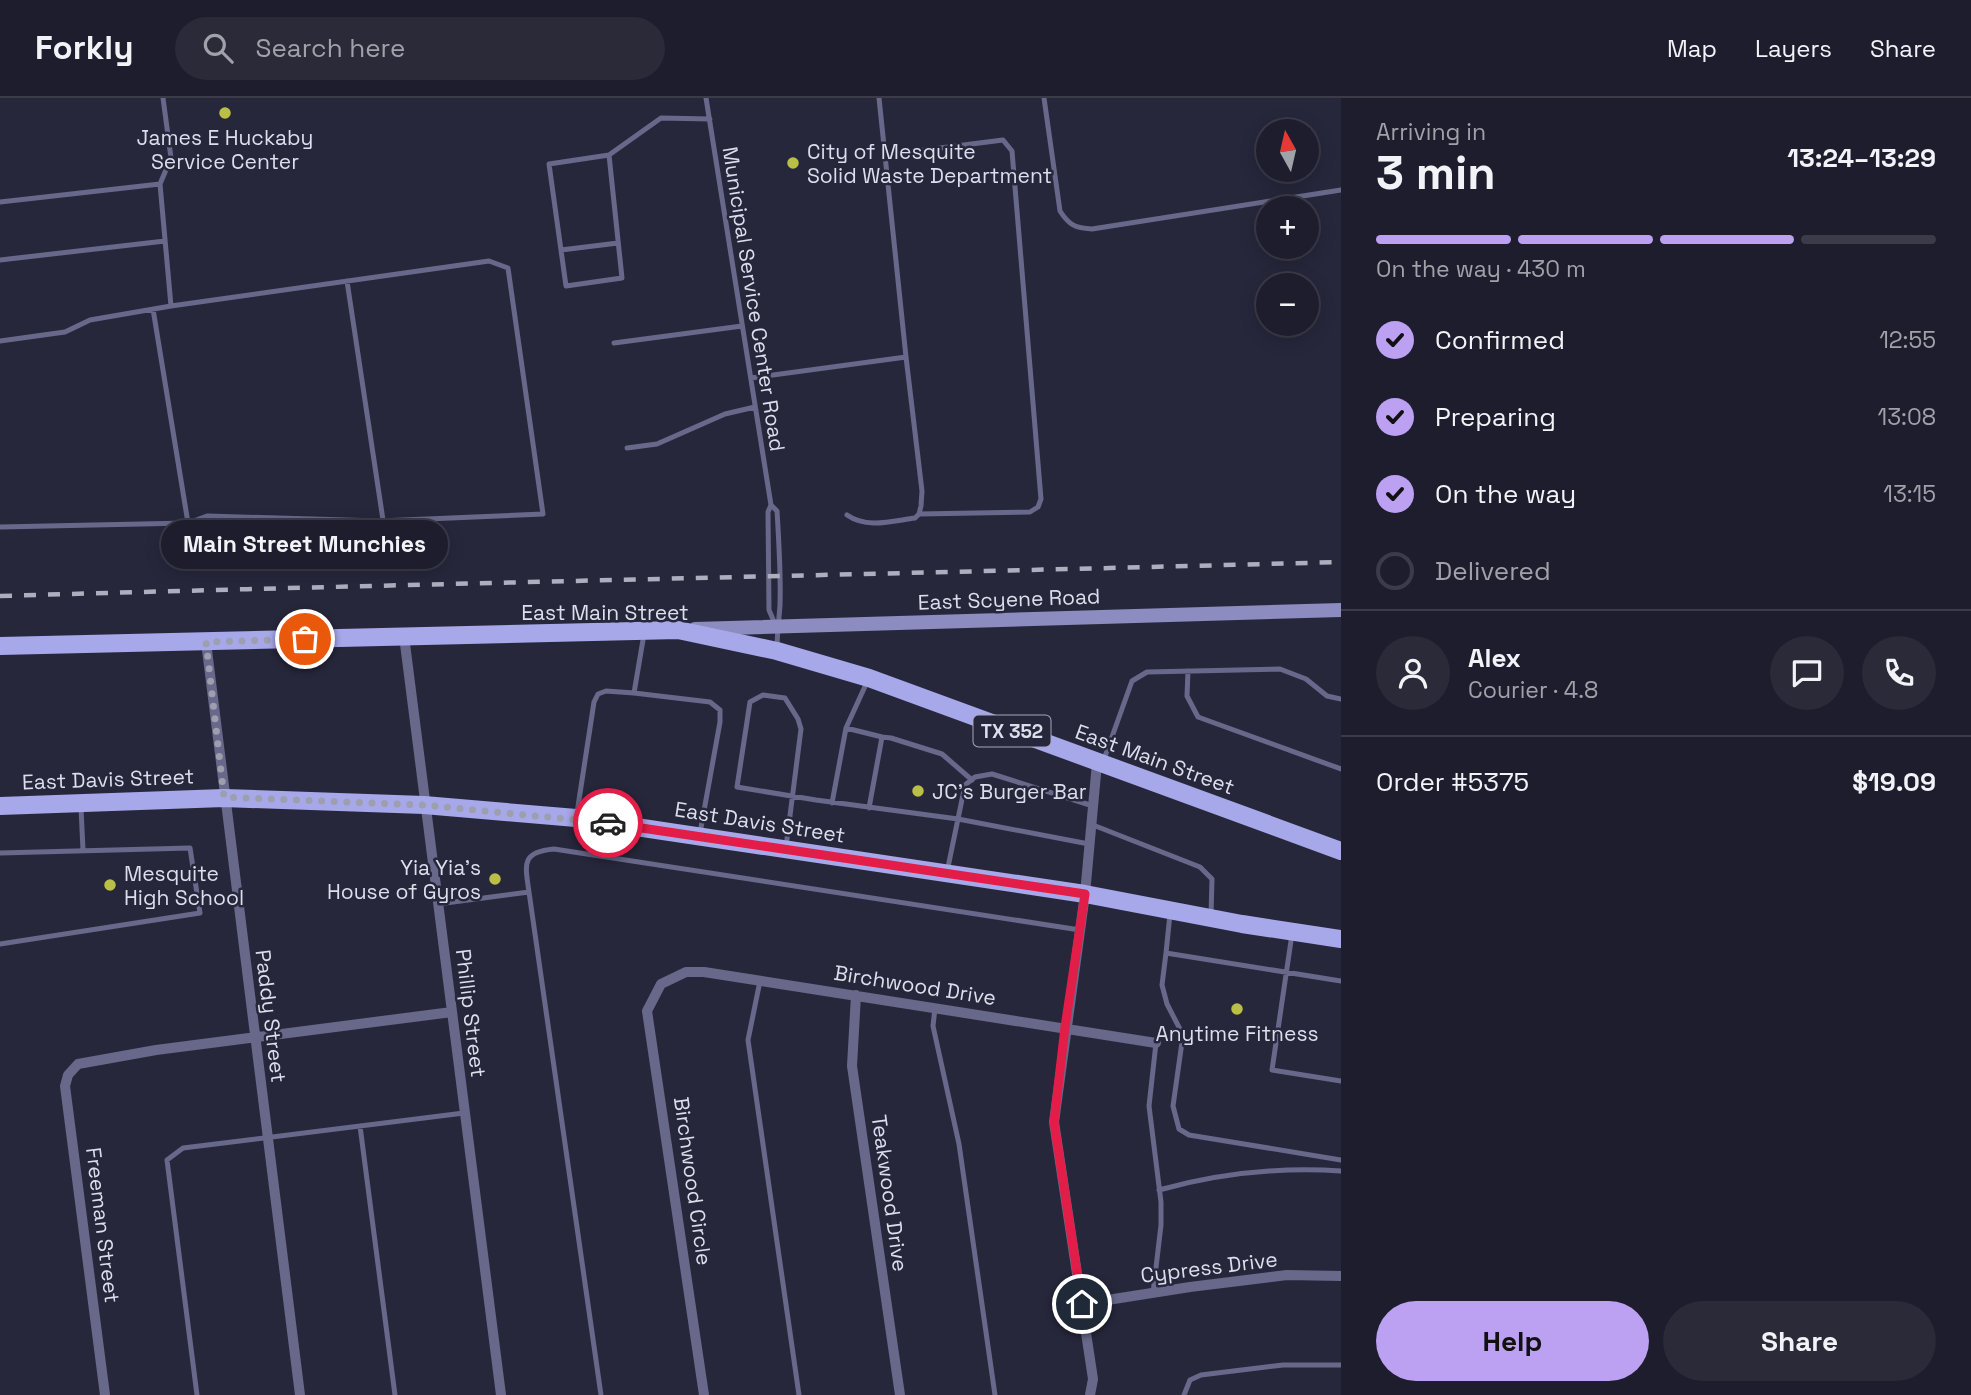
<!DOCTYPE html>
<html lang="en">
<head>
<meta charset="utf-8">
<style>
  body { margin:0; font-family:"Space Grotesk",sans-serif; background:#2a2a39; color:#f1f3f6; height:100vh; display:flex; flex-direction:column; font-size:26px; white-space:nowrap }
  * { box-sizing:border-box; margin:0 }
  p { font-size:23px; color:#a0a2aa }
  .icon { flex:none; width:38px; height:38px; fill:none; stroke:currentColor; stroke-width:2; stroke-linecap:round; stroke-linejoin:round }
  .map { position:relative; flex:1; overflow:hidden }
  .sheet { display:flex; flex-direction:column; background:#1d1d2d; width:630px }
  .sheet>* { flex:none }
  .needle { width:46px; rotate:352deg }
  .buttons { position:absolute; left:1256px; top:21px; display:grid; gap:14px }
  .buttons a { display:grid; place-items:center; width:63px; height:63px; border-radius:50%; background:#1d1d2d; box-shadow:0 4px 18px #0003,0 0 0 2px #3b3b49; font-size:35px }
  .pin { position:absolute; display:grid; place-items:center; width:60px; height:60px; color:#fff; margin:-30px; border:4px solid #fff; border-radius:50%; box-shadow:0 2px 7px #0007 }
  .courier { position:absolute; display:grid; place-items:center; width:70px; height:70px; margin:-35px; border:5px solid #e11d48; border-radius:50%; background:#fff; color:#222; box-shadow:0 2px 9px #0007 }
  .bubble { position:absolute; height:49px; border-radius:24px; background:#1d1d2d; box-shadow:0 4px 18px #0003,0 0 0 2px #3b3b49; font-size:23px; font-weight:700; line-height:49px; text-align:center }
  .summary em { font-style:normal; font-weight:700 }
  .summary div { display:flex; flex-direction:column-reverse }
  .summary { display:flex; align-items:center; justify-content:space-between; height:119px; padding:0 35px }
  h1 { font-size:46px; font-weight:700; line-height:52px }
  .bar { display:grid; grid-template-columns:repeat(4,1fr); gap:10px 7px; align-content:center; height:84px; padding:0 35px }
  .bar i { height:9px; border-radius:5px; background:#3b3b49 }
  .bar .on { background:#bca0f2 }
  .bar p { grid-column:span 4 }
  .line { display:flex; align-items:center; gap:18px; padding:0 35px; border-top:2px solid #3b3b49 }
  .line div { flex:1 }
  .round { display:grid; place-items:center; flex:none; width:74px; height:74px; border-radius:37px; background:#2a2a39 }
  ol { padding:0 35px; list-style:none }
  li { display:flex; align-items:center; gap:21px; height:77px }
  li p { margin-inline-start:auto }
  li .icon { padding:7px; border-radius:50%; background:#bca0f2; color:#111; stroke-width:4 }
  li:last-child { color:#a0a2aa }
  li i { width:38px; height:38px; border:4px solid #3b3b49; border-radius:50% }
  .action { display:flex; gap:14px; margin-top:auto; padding:14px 35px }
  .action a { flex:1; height:80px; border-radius:42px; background:#bca0f2; color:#111; font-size:28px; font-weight:700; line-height:80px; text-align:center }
  .action a+a { background:#2a2a39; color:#f1f3f6 }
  header { display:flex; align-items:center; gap:42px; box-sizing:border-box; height:98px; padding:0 35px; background:#1d1d2d; border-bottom:2px solid #3b3b49 }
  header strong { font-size:33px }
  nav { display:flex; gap:38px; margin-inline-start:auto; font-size:24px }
  .search { width:490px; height:63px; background:#2a2a39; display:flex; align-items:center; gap:18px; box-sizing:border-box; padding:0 24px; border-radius:38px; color:#a0a2aa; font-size:26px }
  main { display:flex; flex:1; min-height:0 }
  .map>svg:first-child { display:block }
</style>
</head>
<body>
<header>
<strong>Forkly</strong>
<div class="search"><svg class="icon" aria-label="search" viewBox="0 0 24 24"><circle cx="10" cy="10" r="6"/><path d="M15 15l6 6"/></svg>Search here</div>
<nav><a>Map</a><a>Layers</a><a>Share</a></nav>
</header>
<main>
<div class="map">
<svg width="1341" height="1297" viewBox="0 0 1341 1297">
  <rect width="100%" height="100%" fill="#27273c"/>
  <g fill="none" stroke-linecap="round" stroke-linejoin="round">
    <path stroke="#68698a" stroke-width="5" d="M706 0 771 407 768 414 769 512 775 526
      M1044 0 1060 113C1069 127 1075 130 1092 131L1341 92
      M609 57 549 66 566 188 622 180 609 57 661 20 710 21
      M885 57 1003 42 1012 53 1041 401 1038 409 1030 414 919 416
      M160 86 171 60 163 0
      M0 104 160 86 171 208 489 163 508 170 543 416 379 423 207 418 188 425 0 429
      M561 152 618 145
      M0 162 165 143
      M347 183 383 422
      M153 211 188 425
      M0 243 65 234 90 222 171 208
      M614 245 742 228
      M751 280 906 259 879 0
      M627 350 657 346 725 316 755 309
      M771 407 777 413C779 445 781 476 780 507 779 522 777 535 777 551
      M847 417C867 431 892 423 915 420L919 416 921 408 922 393 906 259
      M1188 573 1187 598 1198 619 1341 671
      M634 595 710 604 720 612V624L700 735
      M846 630 882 639
      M1103 664 1132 583 1147 574 1280 571 1306 581 1327 598 1341 601
      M832 705 846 630 867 584
      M81 710 83 752
      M869 710 882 639 891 640 942 656 972 682
      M577 715 594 604 598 596 606 593 634 595 644 536
      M1093 727 1200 769 1212 781 1211 817
      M786 749 801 631 798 621 785 600 763 597 750 604 737 689 816 702 958 721 1089 746
      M0 755 190 750 200 815 0 846
      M947 774 965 687 975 679 992 676 1093 708
      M529 794 601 1297
      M438 806 529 794C525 766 521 754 554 751L1080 832
      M1292 836 1272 972 1341 983
      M1166 855 1170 816
      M760 883 748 942 799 1297
      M1341 883 1166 855 1162 887 1167 906 1183 937 1173 1008 1179 1031 1189 1037 1341 1062
      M935 910 933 928 959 1046 995 1297
      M360 1028 395 1297
      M1159 1092C1217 1076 1281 1069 1341 1073
      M1153 1195 1161 1127V1104L1149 1008 1156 945
      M197 1297 167 1062 183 1050 464 1015
      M1184 1297 1190 1282 1201 1277 1283 1267H1341"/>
    <path stroke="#68698a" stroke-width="10" d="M404 538 501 1297
      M206 544 300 1297
      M856 897 852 968 900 1297
      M1082 1206 1190 1189 1287 1177 1341 1178
      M105 1297 65 988 68 977 78 966 156 952 452 914
      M704 1297 647 913 661 886 686 874H704L1156 945
      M1090 1297 1093 1281 1054 1024 1085 796 1097 665"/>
    <path stroke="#8c8cc0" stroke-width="14" d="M695 531 1341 512"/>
    <path stroke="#a7a8ea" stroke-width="18" d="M0 548 678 532 777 553 869 580 1341 753
      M0 708 224 700 424 707 576 720 1085 796 1242 826 1341 841"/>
    <path stroke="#aeafbe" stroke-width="4.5" stroke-dasharray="12 12" stroke-linecap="butt" d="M0 498C447 485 894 476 1341 464"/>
  </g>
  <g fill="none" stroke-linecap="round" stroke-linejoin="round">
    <path stroke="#9d9eae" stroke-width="7" stroke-dasharray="0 12.6" d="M305 541 206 544 224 699 424 707 608 725"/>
    <path stroke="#e11d48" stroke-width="9" d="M608 725 1085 796 1065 929 1054 1024 1082 1206"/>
  </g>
  <g fill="#bac045" stroke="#27273c" stroke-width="2.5">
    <circle cx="225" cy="15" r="7"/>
    <circle cx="793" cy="65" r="7"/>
    <circle cx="918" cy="693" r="7"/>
    <circle cx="495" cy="781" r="7"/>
    <circle cx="110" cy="787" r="7"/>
    <circle cx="1237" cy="911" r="7"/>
  </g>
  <g text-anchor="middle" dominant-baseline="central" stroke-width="5" stroke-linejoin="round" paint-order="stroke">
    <rect fill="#27273c" stroke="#a6a7b7" stroke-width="2" x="973.5" y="617.5" width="77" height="31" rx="5"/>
    <g font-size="19" font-weight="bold" fill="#dddeec">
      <text x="1012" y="633">TX 352</text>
    </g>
    <g font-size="21" fill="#dddeec" stroke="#27273c" text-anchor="start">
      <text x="225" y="39" text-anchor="middle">James E Huckaby<tspan x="225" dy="24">Service Center</tspan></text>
      <text x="807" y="53">City of Mesquite<tspan x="807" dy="24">Solid Waste Department</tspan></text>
      <text x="932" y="693">JC's Burger Bar</text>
      <text x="481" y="769" text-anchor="end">Yia Yia's<tspan x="481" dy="24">House of Gyros</tspan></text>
      <text x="124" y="775">Mesquite<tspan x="124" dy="24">High School</tspan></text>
      <text x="1237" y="935" text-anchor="middle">Anytime Fitness</text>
    </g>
    <g font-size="21" fill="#dddeec" stroke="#27273c">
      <text transform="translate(754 201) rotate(81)">Municipal Service Center Road</text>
      <text transform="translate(1009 501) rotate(-2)">East Scyene Road</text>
      <text x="605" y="514">East Main Street</text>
      <text transform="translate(1155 661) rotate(20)">East Main Street</text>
      <text transform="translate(108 681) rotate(-2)">East Davis Street</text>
      <text transform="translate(760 724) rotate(9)">East Davis Street</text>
      <text transform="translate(915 887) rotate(9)">Birchwood Drive</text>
      <text transform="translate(471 915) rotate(83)">Phillip Street</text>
      <text transform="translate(271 918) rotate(83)">Paddy Street</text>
      <text transform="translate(693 1083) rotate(82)">Birchwood Circle</text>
      <text transform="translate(890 1095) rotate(82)">Teakwood Drive</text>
      <text transform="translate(103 1127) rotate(83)">Freeman Street</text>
      <text transform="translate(1209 1169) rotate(-7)">Cypress Drive</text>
    </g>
  </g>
</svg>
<div class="buttons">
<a><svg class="needle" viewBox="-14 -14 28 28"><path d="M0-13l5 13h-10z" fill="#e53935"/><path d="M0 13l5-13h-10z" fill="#a0a2aa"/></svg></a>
<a>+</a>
<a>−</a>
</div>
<div class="pin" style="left:305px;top:541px;background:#ea580c"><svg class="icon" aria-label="bag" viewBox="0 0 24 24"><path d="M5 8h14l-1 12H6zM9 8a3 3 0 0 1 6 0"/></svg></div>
<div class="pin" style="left:1082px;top:1206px;background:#1f2937"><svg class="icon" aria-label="home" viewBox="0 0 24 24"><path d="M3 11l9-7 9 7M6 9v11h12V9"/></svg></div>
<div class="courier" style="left:608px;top:725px"><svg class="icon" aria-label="car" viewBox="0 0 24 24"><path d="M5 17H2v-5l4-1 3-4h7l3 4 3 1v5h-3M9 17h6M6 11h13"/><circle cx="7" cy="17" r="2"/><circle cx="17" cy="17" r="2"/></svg></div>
<div class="bubble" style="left:161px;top:422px;width:287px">Main Street Munchies</div>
</div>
<section class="sheet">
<div class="summary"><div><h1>3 min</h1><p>Arriving in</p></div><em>13:24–13:29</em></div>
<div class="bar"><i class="on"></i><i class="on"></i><i class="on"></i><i></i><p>On the way · 430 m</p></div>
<ol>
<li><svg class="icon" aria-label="check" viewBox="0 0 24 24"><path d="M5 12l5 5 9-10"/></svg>Confirmed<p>12:55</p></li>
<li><svg class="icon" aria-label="check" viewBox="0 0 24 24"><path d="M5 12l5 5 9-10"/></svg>Preparing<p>13:08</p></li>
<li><svg class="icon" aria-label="check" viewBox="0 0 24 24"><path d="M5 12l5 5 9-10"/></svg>On the way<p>13:15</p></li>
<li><i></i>Delivered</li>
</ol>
<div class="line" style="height:126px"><a class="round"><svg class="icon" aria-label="person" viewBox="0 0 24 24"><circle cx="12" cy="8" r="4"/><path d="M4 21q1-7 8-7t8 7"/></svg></a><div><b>Alex</b><p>Courier · 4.8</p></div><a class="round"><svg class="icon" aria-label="chat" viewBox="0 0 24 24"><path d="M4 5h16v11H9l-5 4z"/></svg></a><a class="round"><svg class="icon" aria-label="phone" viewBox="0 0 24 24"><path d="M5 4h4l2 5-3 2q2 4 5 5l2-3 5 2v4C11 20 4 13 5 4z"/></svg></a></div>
<div class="line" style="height:91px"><div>Order #5375</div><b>$19.09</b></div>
<div class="action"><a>Help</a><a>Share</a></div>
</section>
</main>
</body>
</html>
